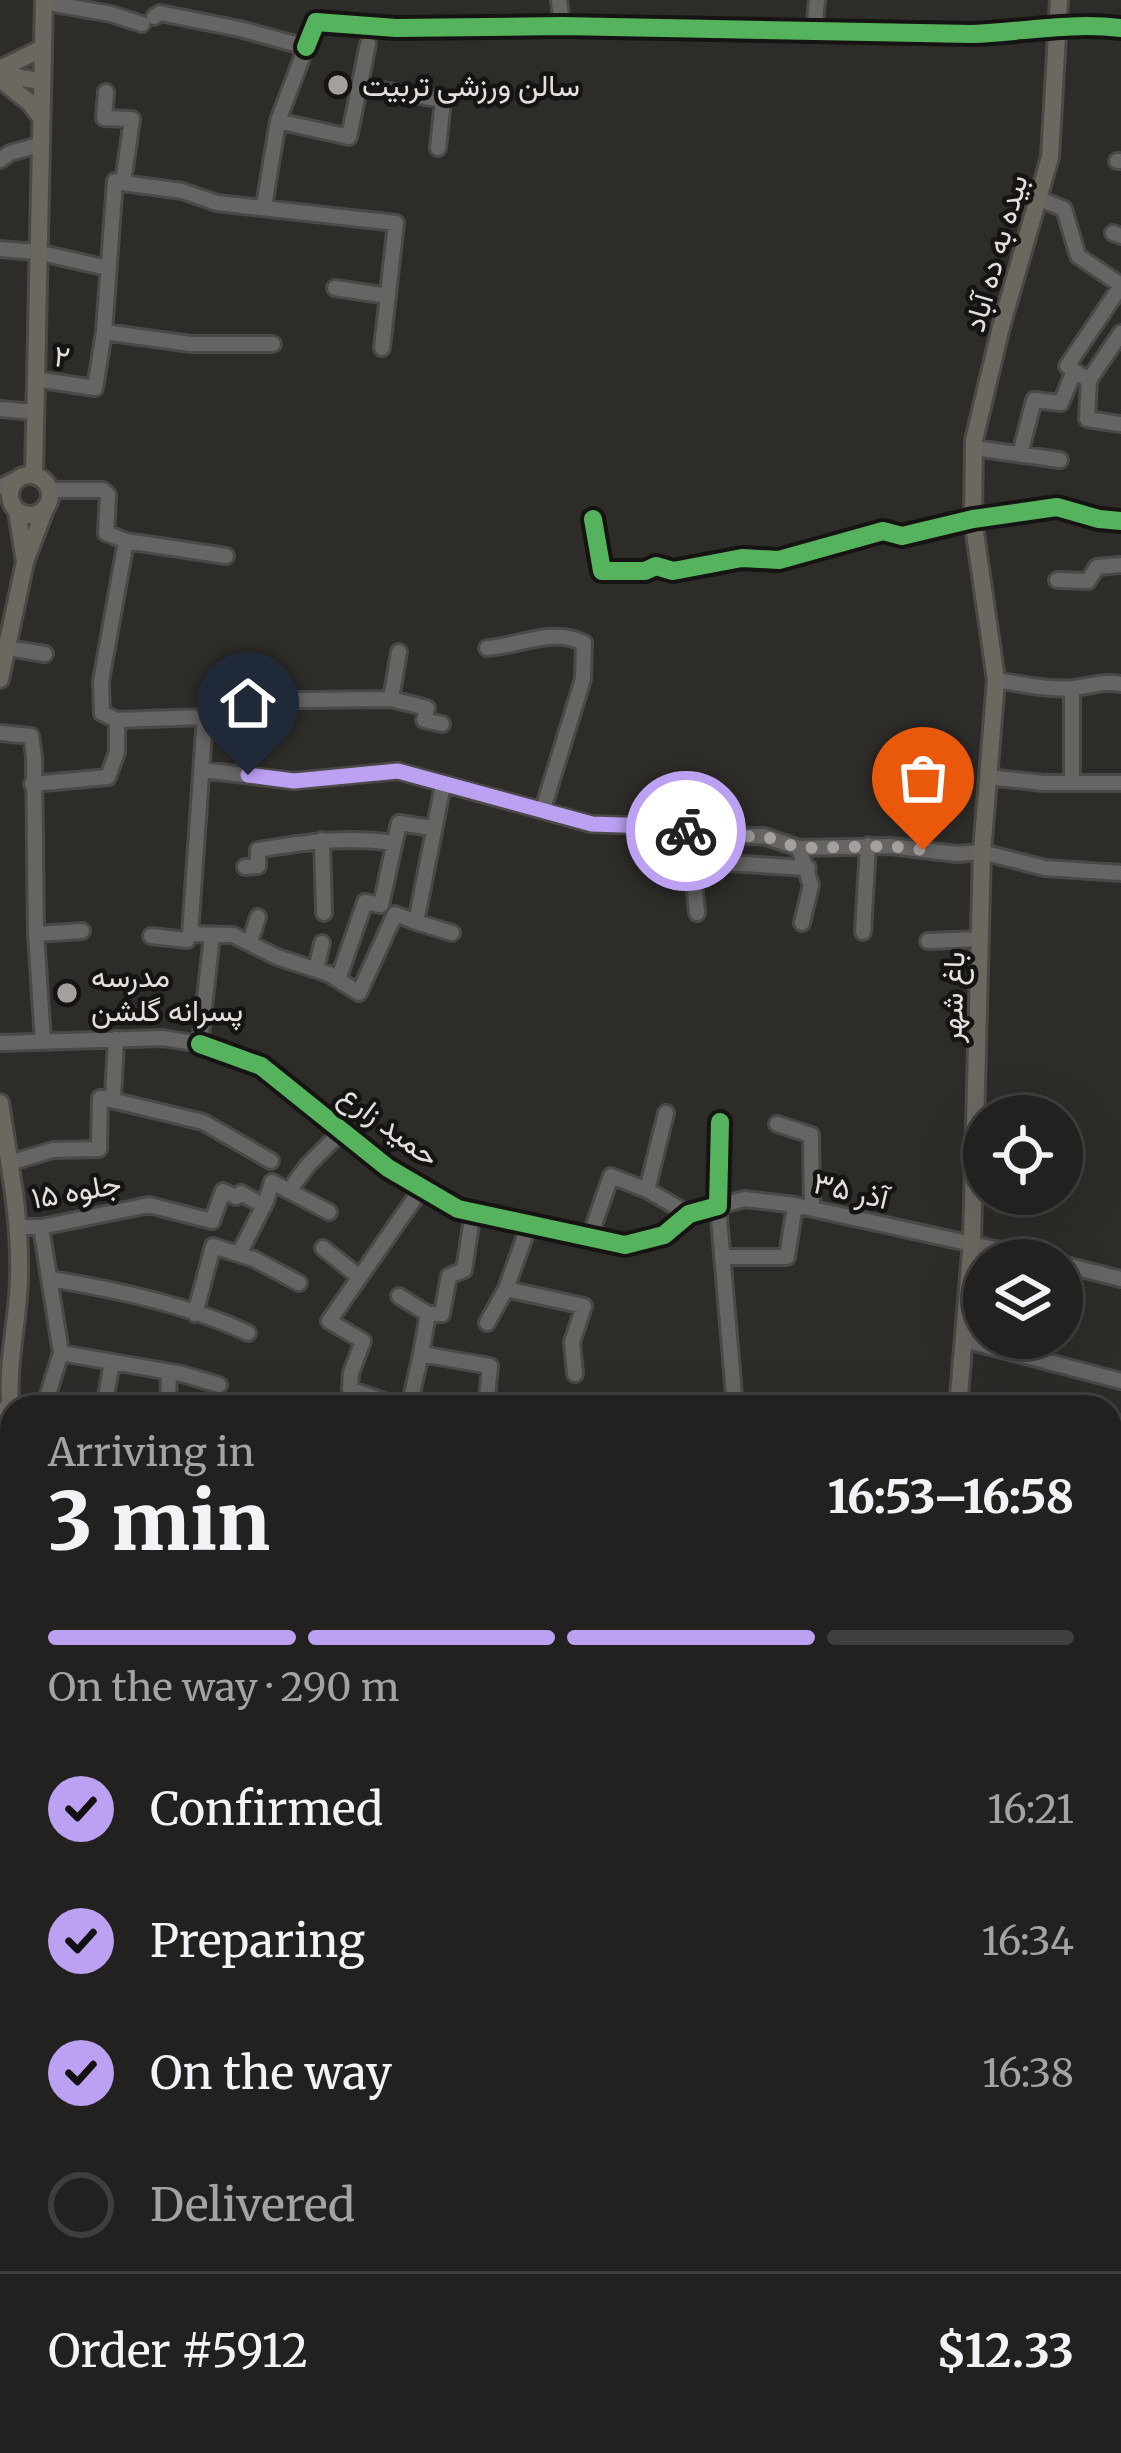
<!DOCTYPE html>
<html lang="en">
<head>
<meta charset="utf-8">
<style>
  body { margin:0; font-family:Merriweather,Vazirmatn,serif; background:#2a2928; color:#f1f3f6; height:100vh; display:flex; flex-direction:column; font-size:45px; white-space:nowrap }
  * { box-sizing:border-box; margin:0 }
  p { font-size:39px; color:#a2a3a4 }
  .icon { flex:none; width:66px; height:66px; fill:none; stroke:currentColor; stroke-width:2; stroke-linecap:round; stroke-linejoin:round }
  .map { position:relative; flex:1; overflow:hidden }
  .sheet { position:absolute; left:0px; top:1395px; width:1122px; height:1059px; display:flex; flex-direction:column; background:#22211f; border-radius:36px 36px 0 0; box-shadow:0 12px 48px #0002,0 0 0 3px #3f3e3d }
  .sheet>* { flex:none }
  .fabs { position:absolute; left:963px; top:1095px; display:grid; gap:24px }
  .fabs a { display:grid; place-items:center; width:120px; height:120px; border-radius:50%; background:#22211f; box-shadow:0 12px 48px #0002,0 0 0 3px #3f3e3d; font-size:60px }
  .pin { position:absolute; display:grid; place-items:center; width:102px; height:102px; color:#fff; margin:-123px -51px; border-radius:50% 50% 50% 0; rotate:-45deg; box-shadow:0 0 12px #0007 }
  .pin .icon { rotate:45deg }
  .courier { position:absolute; display:grid; place-items:center; width:120px; height:120px; margin:-60px; border:9px solid #bca0f2; border-radius:50%; background:#fff; color:#222; box-shadow:0 3px 15px #0007 }
  .headline em { font-style:normal; font-weight:800 }
  .headline div { display:flex; flex-direction:column-reverse }
  .headline { display:flex; align-items:center; justify-content:space-between; height:204px; padding:0 48px }
  h1 { font-size:78px; font-weight:800; line-height:90px }
  .bar { display:grid; grid-template-columns:repeat(4,1fr); gap:18px 12px; align-content:center; height:144px; padding:0 48px }
  .bar i { height:15px; border-radius:9px; background:#3f3e3d }
  .bar .on { background:#bca0f2 }
  .bar p { grid-column:span 4 }
  .line { display:flex; align-items:center; gap:30px; padding:0 48px; border-top:3px solid #3f3e3d }
  .line div { flex:1 }
  ol { padding:0 48px; list-style:none }
  li { display:flex; align-items:center; gap:36px; height:132px }
  li p { margin-inline-start:auto }
  li .icon { padding:12px; border-radius:50%; background:#bca0f2; color:#111; stroke-width:4 }
  li:last-child { color:#a2a3a4 }
  li i { width:66px; height:66px; border:6px solid #3f3e3d; border-radius:50% }
  .map>svg:first-child { display:block }
</style>
</head>
<body>
<div class="map">
<svg width="1121" height="2453" viewBox="0 0 1121 2453">
  <rect width="100%" height="100%" fill="#2e2c29"/>
  <g fill="none" stroke-linecap="round" stroke-linejoin="round">
    <g stroke="#4b4947" stroke-width="20">
      <path id="minor" d="M559 0 562 26
        M43 2 111 14 142 24
        M154 17 160 13 240 29 306 47 278 121
        M814 31 817 0
        M306 47 316 22 396 28 562 26 972 34C1023 32 1070 22 1121 28
        M360 86 443 100 438 148
        M0 160 10 153 38 145
        M1117 161H1121
        M123 183 182 191 217 203 396 223 382 348
        M1037 198 1064 209 1078 256 1121 285
        M264 206 278 121 349 137 368 44
        M1113 233 1121 236
        M0 249 37 252 107 268
        M335 288 388 296
        M104 332 191 344H273
        M1067 366 1121 286
        M35 379 95 388 104 332 115 181 123 183 132 119 104 118 106 92
        M1089 380 1087 419 1121 424
        M0 409 35 412
        M974 448 1060 460
        M1020 454 1034 400 1061 403 1074 371 1089 380 1121 333
        M0 487 18 478
        M50 490H103L108 495 106 533 126 541 226 556
        M593 519 602 571H645L656 566 673 571 742 558 779 560 883 531 902 536 973 519 1057 507 1099 519 1121 521
        M1057 580 1088 581 1097 567 1121 565
        M0 647 45 654
        M487 648C519 646 553 627 584 643L583 679 543 809
        M996 680C1021 684 1048 690 1073 688 1091 686 1103 681 1121 684
        M391 699 427 708 424 720 442 724
        M205 717 213 701 391 699 399 652
        M117 720 102 713 101 681 126 541
        M0 733 31 736 34 756 36 934 43 1041
        M202 770 294 781 398 771 591 824 679 827 694 837
        M987 777 1044 783H1121
        M1072 783V688
        M32 784 108 777 117 752V720L205 717 190 934
        M694 837 764 836 799 848 811 885 802 923
        M694 837 692 861 697 913
        M322 840 324 913
        M799 848 890 846 957 854 982 852 1045 868 1121 873
        M692 861 808 868
        M245 867 258 866V850C304 842 347 836 394 843
        M416 922 452 933
        M863 932 868 845
        M36 934 82 931
        M151 936 187 940 190 934 233 935 277 957 329 974 359 993 395 914 416 922 443 785
        M928 941 981 939
        M250 942 258 917
        M316 970 322 943
        M338 980 365 902 381 905 399 823 432 828
        M0 1043 163 1038 200 1044 212 935
        M200 1044 261 1066 388 1168 458 1209 625 1245 664 1235 689 1214 718 1206 720 1122
        M103 1098 203 1122 271 1161
        M777 1124 811 1135 812 1209
        M9 1163 53 1150 99 1149 100 1098H113L116 1039
        M647 1190 689 1214
        M289 1191 329 1212
        M473 1212 464 1270 449 1276 442 1314H428L421 1354 490 1366 486 1407
        M19 1227H41L149 1205 212 1221 223 1191 236 1197 241 1193 264 1206
        M41 1227 61 1353 44 1407
        M589 1239 611 1176 647 1190 666 1113
        M323 1248 357 1275
        M239 1254 266 1201 272 1182 289 1191 308 1165 343 1130
        M722 1257H787L795 1205
        M1062 1264 1121 1279
        M51 1279C117 1290 188 1305 248 1333
        M506 1289 584 1306 572 1342 575 1374
        M399 1296 428 1314
        M195 1314 213 1246 254 1259 299 1283
        M487 1323 506 1289 529 1225
        M964 1340 1121 1381
        M61 1353 182 1374 219 1385
        M104 1407 112 1363
        M168 1407 169 1372
        M401 1407 350 1389 351 1373 363 1341 329 1321 422 1188
        M409 1407 421 1354
        M735 1407 718 1206 745 1199 795 1205 1045 1260
        M1110 1481 1121 1484
        M1110 1549 1121 1552
        M1110 1655 1121 1658
        M1110 1753 1121 1756
        M0 1853H12
        M1110 1865 1121 1869
        M1110 1985 1121 1988
        M1110 2283 1121 2287
        M0 2302H12
        M81 2442 82 2453
        M422 2442 425 2453
        M756 2442 769 2453
        M270 2453 271 2442
        M607 2453 612 2442"/>
    </g>
    <g stroke="#4b4947" stroke-width="22">
      <path id="major" d="M0 69 41 49
        M0 74 39 81
        M0 79 30 103 39 115
        M10 495a20 20 0 1 1 40 0a20 20 0 1 1-40 0Z
        M34 475 44 0
        M17 511 25 562 45 509
        M0 679 25 562
        M0 1103C9 1162 21 1219 19 1279 18 1325 4 1373 12 1418
        M958 1407 972 1241 982 852 996 680 973 519 974 440 1001 327 1050 157 1059 0
        M0 1441 7 1408
        M0 1453 12 1458
        M0 1568H12
        M0 1582 12 1583
        M4 1640 12 1671
        M1110 2391 1121 2394
        M171 2442 172 2453
        M188 2442 189 2453"/>
    </g>
    <use href="#minor" stroke="#676564" stroke-width="14"/>
    <use href="#major" stroke="#6b6860" stroke-width="16"/>
    <g stroke="#161412" stroke-width="26">
      <path id="cycleway" d="M306 47 316 22 396 28 562 26 972 34C1023 32 1070 22 1121 28
        M593 519 602 571H645L656 566 673 571 742 558 779 560 883 531 902 536 973 519 1057 507 1099 519 1121 521
        M200 1044 261 1066 388 1168 458 1209 625 1245 664 1235 689 1214 718 1206 720 1122"/>
    </g>
    <use href="#cycleway" stroke="#56b35d" stroke-width="18"/>
  </g>
  <g fill="none" stroke-linecap="round" stroke-linejoin="round">
    <path stroke="#a3a09d" stroke-width="12" stroke-dasharray="0 21.6" d="M686 831 694 837 764 836 799 848 890 846 923 850"/>
    <path stroke="#bca0f2" stroke-width="15" d="M248 775 294 781 398 771 592 824 679 827 686 831"/>
  </g>
  <g fill="#a3a09d" stroke="#161412" stroke-width="4.5">
    <circle cx="338" cy="85" r="12"/>
    <circle cx="67" cy="993" r="12"/>
  </g>
  <g text-anchor="middle" dominant-baseline="central" stroke-width="9" stroke-linejoin="round" paint-order="stroke">
    <g font-size="30" fill="#e2dfdc" stroke="#161412" text-anchor="start">
      <text x="362" y="85">سالن ورزشی تربیت</text>
      <text x="91" y="976">مدرسه<tspan x="91" dy="34">پسرانه گلشن</tspan></text>
    </g>
    <g font-size="30" fill="#e2dfdc" stroke="#161412">
      <text transform="translate(995 253) rotate(-74)">بیده به ده آباد</text>
      <text transform="translate(62 356) rotate(8)">۲</text>
      <text transform="translate(952 997) rotate(-88)">باغ شهر</text>
      <text transform="translate(390 1125) rotate(37)">حمید زارع</text>
      <text transform="translate(76 1190) rotate(-10)">جلوه ۱۵</text>
      <text transform="translate(851 1190) rotate(13)">آذر ۳۵</text>
    </g>
  </g>
</svg>
<div class="fabs">
<a><svg class="icon" aria-label="locate" viewBox="0 0 24 24"><circle cx="12" cy="12" r="6"/><path d="M12 2v4M12 18v4M2 12h4M18 12h4"/></svg></a>
<a><svg class="icon" aria-label="layers" viewBox="0 0 24 24"><path d="M12 4l9 5-9 5-9-5zM3 14l9 5 9-5"/></svg></a>
</div>
<div class="pin" style="left:923px;top:850px;background:#ea580c"><svg class="icon" aria-label="bag" viewBox="0 0 24 24"><path d="M5 8h14l-1 12H6zM9 8a3 3 0 0 1 6 0"/></svg></div>
<div class="pin" style="left:248px;top:775px;background:#1f2937"><svg class="icon" aria-label="home" viewBox="0 0 24 24"><path d="M3 11l9-7 9 7M6 9v11h12V9"/></svg></div>
<div class="courier" style="left:686px;top:831px"><svg class="icon" aria-label="bike" viewBox="0 0 24 24"><circle cx="6" cy="16" r="4"/><circle cx="18" cy="16" r="4"/><path d="M6 16l4-8h5l3 8M10 8l3 8H6M13 5h3"/></svg></div>
<section class="sheet">
<div class="headline"><div><h1>3 min</h1><p>Arriving in</p></div><em>16:53–16:58</em></div>
<div class="bar"><i class="on"></i><i class="on"></i><i class="on"></i><i></i><p>On the way · 290 m</p></div>
<ol>
<li><svg class="icon" aria-label="check" viewBox="0 0 24 24"><path d="M5 12l5 5 9-10"/></svg>Confirmed<p>16:21</p></li>
<li><svg class="icon" aria-label="check" viewBox="0 0 24 24"><path d="M5 12l5 5 9-10"/></svg>Preparing<p>16:34</p></li>
<li><svg class="icon" aria-label="check" viewBox="0 0 24 24"><path d="M5 12l5 5 9-10"/></svg>On the way<p>16:38</p></li>
<li><i></i>Delivered</li>
</ol>
<div class="line" style="height:156px"><div>Order #5912</div><b>$12.33</b></div>
</section>
</div>
</body>
</html>
